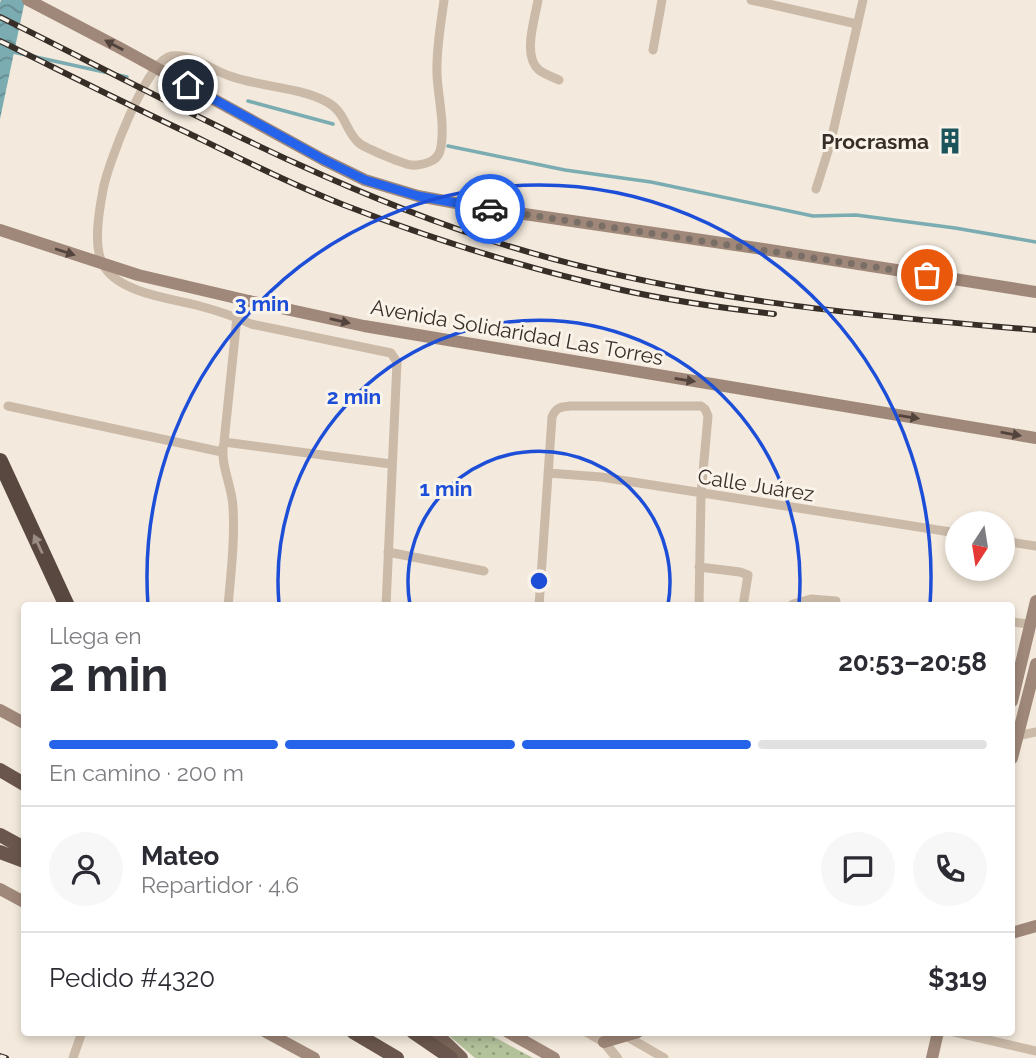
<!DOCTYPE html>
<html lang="es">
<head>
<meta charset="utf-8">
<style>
  body { margin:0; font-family:Raleway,sans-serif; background:#f7f7f7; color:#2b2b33; height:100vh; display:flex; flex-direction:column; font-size:26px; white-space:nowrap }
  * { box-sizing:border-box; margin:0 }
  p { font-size:23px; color:#7c7c81 }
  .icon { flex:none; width:38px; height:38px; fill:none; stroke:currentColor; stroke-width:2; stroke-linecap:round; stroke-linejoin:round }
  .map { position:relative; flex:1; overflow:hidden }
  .drawer { position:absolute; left:21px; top:602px; width:994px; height:434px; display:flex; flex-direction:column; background:#fff; border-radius:7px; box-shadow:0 4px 10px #0003 }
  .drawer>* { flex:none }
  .needle { width:46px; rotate:192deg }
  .controls { position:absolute; left:945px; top:511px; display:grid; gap:14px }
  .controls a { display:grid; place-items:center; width:70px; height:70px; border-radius:50%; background:#fff; box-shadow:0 4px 10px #0003; font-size:35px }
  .pin { position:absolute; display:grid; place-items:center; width:60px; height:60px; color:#fff; margin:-30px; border:4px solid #fff; border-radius:50%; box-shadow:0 2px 7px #0007 }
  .courier { position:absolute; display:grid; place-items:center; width:70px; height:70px; margin:-35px; border:5px solid #2563eb; border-radius:50%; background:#fff; color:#222; box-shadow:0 2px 9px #0007 }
  .head em { font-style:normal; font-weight:700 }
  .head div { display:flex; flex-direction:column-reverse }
  .head { display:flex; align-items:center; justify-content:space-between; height:119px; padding:0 28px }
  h1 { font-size:46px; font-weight:700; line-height:52px }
  .bar { display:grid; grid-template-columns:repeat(4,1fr); gap:10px 7px; align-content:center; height:84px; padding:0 28px }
  .bar i { height:9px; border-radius:5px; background:#e1e1e2 }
  .bar .selected { background:#2563eb }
  .bar p { grid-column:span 4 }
  .line { display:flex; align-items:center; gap:18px; padding:0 28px; border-top:2px solid #e1e1e2 }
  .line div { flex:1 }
  .round { display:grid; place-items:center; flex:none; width:74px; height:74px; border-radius:37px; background:#f7f7f7 }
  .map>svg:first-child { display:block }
</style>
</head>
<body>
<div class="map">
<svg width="1036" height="1058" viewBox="0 0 1036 1058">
  <defs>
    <pattern id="grass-dots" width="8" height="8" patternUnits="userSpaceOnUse" patternTransform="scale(1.75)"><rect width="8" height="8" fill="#b4c29c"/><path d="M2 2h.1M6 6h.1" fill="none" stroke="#939e7f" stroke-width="1.8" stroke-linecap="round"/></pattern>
    <pattern id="water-waves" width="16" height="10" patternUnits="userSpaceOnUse" patternTransform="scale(1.75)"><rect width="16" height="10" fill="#7aacb1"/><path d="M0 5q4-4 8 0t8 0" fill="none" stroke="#658c90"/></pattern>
  </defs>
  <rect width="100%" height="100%" fill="#f3e9dc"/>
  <path fill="url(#grass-dots)" d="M446 1033H487L533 1058H475Z"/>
  <path fill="url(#water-waves)" d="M1 0H25L0 119V3Z"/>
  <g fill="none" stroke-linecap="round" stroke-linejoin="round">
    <path stroke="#7aacb1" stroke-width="3.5" d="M13 52 127 77
      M248 101 333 124
      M448 146 565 170 651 182 813 216 856 215 955 228 1036 242"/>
    <path stroke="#cbbaa8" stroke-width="9" d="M538 0C535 19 522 56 539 70 544 74 553 77 559 80
      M751 0 857 24
      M653 50 662 0
      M816 189 830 145 863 0
      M8 406 222 452
      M224 442 391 464
      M548 473 601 477 957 533
      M1003 541 1036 546
      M388 552 484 571
      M699 567 740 572 748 575 743 606
      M228 606C231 573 235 539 233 507 232 485 219 463 224 442L237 317
      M386 606 397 362 391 353 251 324C234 316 215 310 196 305 169 298 122 293 105 268 92 250 99 211 103 190 107 166 147 60 171 56 191 53 212 70 230 76 260 87 300 87 327 102 346 112 345 131 359 143 365 148 405 165 412 165 417 166 429 163 433 160 437 158 440 152 441 147 445 123 438 98 437 74 436 49 441 24 444 0
      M539 606 552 417C556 407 561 407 570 406H701L705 409 708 416 701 494 699 606
      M791 606 793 604 811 599 836 601
      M1012 622 1030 624
      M1017 736 1036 732
      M954 1032 1036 1051
      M626 1036 664 1058
      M73 1058 82 1032"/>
    <path stroke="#cbbaa8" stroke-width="10" d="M587 1032 604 1042 617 1058"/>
    <path stroke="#9f8879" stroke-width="12" d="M324 160 365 180 418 196 483 208 763 249 1036 292
      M249 301 364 326 1036 438
      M1012 701 1036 601
      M0 710 24 723
      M1012 758 1036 664
      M0 889 24 902
      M1012 933 1036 926
      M266 1032 314 1058
      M508 1032 554 1058
      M604 1042 638 1032
      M932 1058 938 1032"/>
    <path stroke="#7a6559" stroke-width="14" d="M434 1032 461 1058"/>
    <path stroke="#6a564c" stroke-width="14" d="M0 770 24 784
      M0 835 24 848
      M0 852 24 861
      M353 1032 397 1058
      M413 1032 451 1058"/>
    <path stroke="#59483f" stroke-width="16" d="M0 461 67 606"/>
    <g stroke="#382e28" stroke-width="6">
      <path id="rail" d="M0 17C165 99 329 190 505 245 679 299 856 315 1036 330
        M0 41C63 72 126 104 190 134 241 159 291 184 344 205 434 240 528 269 622 290 672 301 723 308 774 314
        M0 1056 6 1058"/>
    </g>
    <use href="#rail" stroke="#faf3e9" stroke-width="3.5" stroke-dasharray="10" stroke-linecap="butt"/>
    <path stroke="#9f8879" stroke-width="12" d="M28 0 120 48 324 160
      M0 230 138 275 249 301"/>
  </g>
  <defs><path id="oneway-solid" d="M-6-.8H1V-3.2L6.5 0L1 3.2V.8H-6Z" transform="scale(1.75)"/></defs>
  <g fill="#52443c">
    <use href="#oneway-solid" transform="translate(114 45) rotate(-152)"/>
    <use href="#oneway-solid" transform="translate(65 252) rotate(18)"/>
    <use href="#oneway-solid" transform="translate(340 321) rotate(13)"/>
    <use href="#oneway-solid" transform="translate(685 380) rotate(9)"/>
    <use href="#oneway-solid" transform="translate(909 417) rotate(9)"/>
    <use href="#oneway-solid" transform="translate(1011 434) rotate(10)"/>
  </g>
  <use fill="#998c83" href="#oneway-solid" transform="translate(38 544) rotate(-115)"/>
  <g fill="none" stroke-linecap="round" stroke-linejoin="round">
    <path stroke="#796f67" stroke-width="7" stroke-dasharray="0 12.6" d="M490 209 927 275"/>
    <path stroke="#2563eb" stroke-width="9" d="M188 85 324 160 365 180 418 196 490 209"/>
  </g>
  <g fill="none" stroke="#1d4ed8" stroke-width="3.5">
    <path d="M410 605A131 131 0 1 1 668 605"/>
    <path d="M279 604A261 261 0 1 1 799 604"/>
    <path d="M148 605A392 392 0 1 1 930 605"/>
  </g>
  <defs>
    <g id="building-bare" transform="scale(2.1)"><path d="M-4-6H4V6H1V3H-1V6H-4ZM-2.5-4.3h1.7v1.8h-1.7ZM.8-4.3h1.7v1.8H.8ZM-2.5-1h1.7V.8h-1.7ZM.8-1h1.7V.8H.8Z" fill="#1c545b" stroke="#faf3e9" stroke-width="2.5" paint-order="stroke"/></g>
  </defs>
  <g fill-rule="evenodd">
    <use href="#building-bare" x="950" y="141"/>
  </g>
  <g text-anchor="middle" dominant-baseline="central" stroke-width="6" stroke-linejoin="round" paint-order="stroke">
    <g font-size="21" font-weight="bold" fill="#382e28" stroke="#faf3e9" text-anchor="end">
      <text x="929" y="141">Procrasma</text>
    </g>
    <g font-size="21" fill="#382e28" stroke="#faf3e9">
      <text transform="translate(517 332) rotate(10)">Avenida Solidaridad Las Torres</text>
      <text transform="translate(756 485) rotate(9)">Calle Juárez</text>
    </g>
  </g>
  <circle cx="539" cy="581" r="10" fill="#1d4ed8" stroke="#faf3e9" stroke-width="3.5"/>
  <g font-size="21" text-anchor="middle" font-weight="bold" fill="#1d4ed8" stroke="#faf3e9" stroke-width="6" stroke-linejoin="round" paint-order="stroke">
    <text x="262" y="311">3 min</text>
    <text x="354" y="404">2 min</text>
    <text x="446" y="496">1 min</text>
  </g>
</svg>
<div class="controls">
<a><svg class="needle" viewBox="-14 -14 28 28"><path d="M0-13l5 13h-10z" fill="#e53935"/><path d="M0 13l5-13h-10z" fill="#7c7c81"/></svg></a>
</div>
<div class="pin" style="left:927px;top:275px;background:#ea580c"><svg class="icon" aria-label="bag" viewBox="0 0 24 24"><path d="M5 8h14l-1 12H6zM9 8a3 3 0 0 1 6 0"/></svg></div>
<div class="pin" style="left:188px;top:85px;background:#1f2937"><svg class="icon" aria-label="home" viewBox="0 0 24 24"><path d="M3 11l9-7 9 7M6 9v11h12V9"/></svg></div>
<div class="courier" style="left:490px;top:209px"><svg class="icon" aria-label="car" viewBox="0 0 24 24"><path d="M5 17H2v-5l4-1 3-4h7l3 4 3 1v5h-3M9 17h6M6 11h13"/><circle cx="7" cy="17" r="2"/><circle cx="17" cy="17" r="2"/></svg></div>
<section class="drawer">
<div class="head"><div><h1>2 min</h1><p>Llega en</p></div><em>20:53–20:58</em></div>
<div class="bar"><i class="selected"></i><i class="selected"></i><i class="selected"></i><i></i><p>En camino · 200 m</p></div>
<div class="line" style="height:126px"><a class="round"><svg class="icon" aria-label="person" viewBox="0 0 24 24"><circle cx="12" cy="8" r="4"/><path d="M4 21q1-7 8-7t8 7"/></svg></a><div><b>Mateo</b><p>Repartidor · 4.6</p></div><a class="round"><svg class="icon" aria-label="chat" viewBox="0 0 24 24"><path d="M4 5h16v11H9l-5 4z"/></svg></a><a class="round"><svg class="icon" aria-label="phone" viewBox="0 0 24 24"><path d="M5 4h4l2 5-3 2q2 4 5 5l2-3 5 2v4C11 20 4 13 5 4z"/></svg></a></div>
<div class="line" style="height:91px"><div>Pedido #4320</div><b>$319</b></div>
</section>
</div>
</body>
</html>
